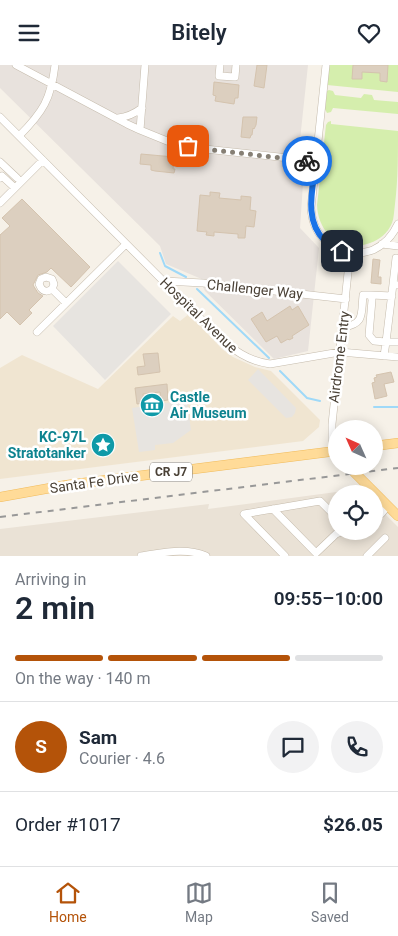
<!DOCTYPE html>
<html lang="en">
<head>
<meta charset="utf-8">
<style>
  body { margin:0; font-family:Roboto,sans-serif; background:#f2f2f3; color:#1f2937; height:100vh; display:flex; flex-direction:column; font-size:19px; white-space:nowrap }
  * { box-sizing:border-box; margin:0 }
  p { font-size:16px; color:#747a83 }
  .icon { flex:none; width:28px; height:28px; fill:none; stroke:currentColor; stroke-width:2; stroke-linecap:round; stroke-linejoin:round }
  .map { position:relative; height:491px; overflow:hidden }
  .sheet { display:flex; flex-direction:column; background:#fff; flex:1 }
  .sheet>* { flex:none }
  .needle { width:32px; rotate:315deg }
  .fabs { position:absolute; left:328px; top:355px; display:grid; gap:10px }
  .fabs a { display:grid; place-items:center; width:55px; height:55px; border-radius:50%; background:#fff; box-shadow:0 2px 12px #0003; font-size:25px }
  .pin { position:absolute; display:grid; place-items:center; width:42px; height:42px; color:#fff; margin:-21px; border-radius:10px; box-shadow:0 2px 8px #0006 }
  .courier { position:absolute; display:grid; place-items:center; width:50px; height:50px; margin:-25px; border:4px solid #1a73e8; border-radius:50%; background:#fff; color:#222; box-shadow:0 1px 6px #0007 }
  .headline em { font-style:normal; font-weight:600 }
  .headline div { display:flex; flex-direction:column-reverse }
  .headline { display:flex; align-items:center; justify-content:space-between; height:85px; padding:0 15px }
  h1 { font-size:32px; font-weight:600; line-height:38px }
  .bar { display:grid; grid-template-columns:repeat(4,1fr); gap:8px 5px; align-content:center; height:60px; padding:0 15px }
  .bar i { height:6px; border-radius:4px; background:#e0e1e3 }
  .bar .current { background:#b45309 }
  .bar p { grid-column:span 4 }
  .line { display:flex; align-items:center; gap:12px; padding:0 15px; border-top:1px solid #e0e1e3 }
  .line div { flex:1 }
  .round { display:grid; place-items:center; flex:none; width:52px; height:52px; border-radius:26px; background:#f2f2f3 }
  header { display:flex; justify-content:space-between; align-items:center; height:65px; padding:0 15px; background:#fff; font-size:22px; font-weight:600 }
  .tab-bar { display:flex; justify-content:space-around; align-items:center; height:70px; border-top:1px solid #e0e1e3; background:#fff; font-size:14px; color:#747a83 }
  .tab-bar a { display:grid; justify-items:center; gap:2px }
  .tab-bar .current { color:#b45309 }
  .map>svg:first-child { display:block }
</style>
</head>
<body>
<header><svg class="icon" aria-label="menu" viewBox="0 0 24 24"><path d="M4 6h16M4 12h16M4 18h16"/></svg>Bitely<svg class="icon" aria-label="heart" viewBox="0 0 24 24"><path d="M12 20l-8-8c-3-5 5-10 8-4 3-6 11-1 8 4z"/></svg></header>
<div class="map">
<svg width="398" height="491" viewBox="0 0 398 491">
  <rect width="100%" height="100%" fill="#f6f1e8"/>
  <path fill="#eae2d6" d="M359 424 364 429H336V466H374V438L398 462V491H0V464L209 439 208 444Z"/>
  <path fill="#e8e2dd" d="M0 0H308L297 103H304L300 163 319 183 308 286 274 294 205 226 203 222 204 215 166 199 160 181 0 23Z"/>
  <path fill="#f0e5d1" d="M189 249 222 284 233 292 255 302 271 306 320 355 319 362 303 376 0 414V303L22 290 98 324 173 251 180 256Z"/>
  <path fill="#d5eead" d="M329 0H398V27L327 20Z
    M329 25 333 26 335 30 361 33 364 29 372 30 374 35 398 37V49L333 43 331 47 327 48 325 44 327 26Z
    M331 56V59L398 66C398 91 398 115 395 139 394 146 394 153 392 158 388 168 379 175 370 178 341 189 318 168 317 140L326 60 328 57Z"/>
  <path fill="#e7e4e0" d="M118 196 171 249 105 315 53 261Z
    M258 304 296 343 295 348 292 352 286 353 248 315Z
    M187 335 191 365 173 378 155 380V385L139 387 132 343Z"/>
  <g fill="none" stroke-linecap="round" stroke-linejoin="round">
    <path stroke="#9fd9f8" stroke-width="2" d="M160 188 165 201 186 212
      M197 224 269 293
      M280 306 307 333 320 336
      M374 342H398"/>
  </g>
  <path fill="#dccfbf" stroke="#d4c3ae" d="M257 0H267L264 23 254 21Z
    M353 0H388L387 17 380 16V8L362 7V14H352Z
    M214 17 239 20 238 33H235L234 39 215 36 216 31 213 30Z
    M243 52H257L256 60 254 64 253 63 252 70H251L250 73 241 72Z
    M141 89 174 92 173 104H175L174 108 155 106 151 105V100L140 99Z
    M210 127 220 128 219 133 241 135V131L251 132 250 145 256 146 254 162 246 161 245 173H238V169L214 167V171L206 170 207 167 197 166 200 130 210 131Z
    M22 134 90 202 71 222 51 203 47 207 38 210 33 220 38 228 43 231 29 245 32 248 20 260 7 247 0 254V170L10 161 2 153Z
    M373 194 380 195 378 212H381V219L371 218Z
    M290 241 292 245 298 241 309 260 292 271 293 273 289 275 288 274 281 278 277 271 266 277 251 254 262 247 267 256Z
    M158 288 160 307 138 310 137 302 145 301 143 289Z
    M391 307 394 317 384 319 387 331 375 334 372 318 375 317 374 313 377 312 376 310Z
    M167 319 168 335 161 336 160 327 143 329 144 338 137 339 135 323Z"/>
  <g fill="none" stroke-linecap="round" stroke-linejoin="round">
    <g stroke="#c5bbac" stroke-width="8">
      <path id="minor" d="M16 0 127 59 140 65
        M145 0 140 65 172 78 205 84 316 96
        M220 0 219 11 235 12 236 0
        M326 0 311 143C312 156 316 168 326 176 335 184 347 185 349 198L332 359V375L335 386
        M0 52 217 270C233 285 248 296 270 299L340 287 398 292
        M118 53C128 52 134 49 142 43
        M19 71C43 47 51 34 55 0
        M0 97 17 113
        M0 113 2 111 15 123
        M0 138 43 95
        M382 179 398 181
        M396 193 393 219 398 220
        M349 198C355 186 362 189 373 185 384 180 393 170 398 159
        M164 216 203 218 346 234
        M52 224C48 227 44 227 41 223L39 219 41 214 46 212 52 214 54 219 52 224 66 238
        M371 230 392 231
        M343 262C365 259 361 249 363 230H371L372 235 369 270 374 276 386 277 393 219
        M37 267 126 179
        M384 291 386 277H398
        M273 444 316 488 336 469 343 466
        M374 452 381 449 388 441
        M141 491C163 488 185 482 206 491
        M285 491 244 449 320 436 336 452
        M367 491 385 473"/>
    </g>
    <g stroke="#f1bb5b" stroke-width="10">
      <path id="major" d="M374 381 398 378
        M348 401 398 451
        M0 432 67 420 336 386"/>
    </g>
    <use href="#minor" stroke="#fff" stroke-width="7"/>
    <use href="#major" stroke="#ffdb98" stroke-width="9"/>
    <path stroke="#989898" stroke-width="2" stroke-dasharray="6 6" stroke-linecap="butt" d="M0 452 398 403"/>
  </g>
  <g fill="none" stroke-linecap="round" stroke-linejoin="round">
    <path stroke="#867f74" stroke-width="5" stroke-dasharray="0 9" d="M188 81 205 84 307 96"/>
    <path stroke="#1a73e8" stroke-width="6" d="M307 96H316C313 123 303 155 325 176 330 181 336 183 342 186"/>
  </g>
  <defs>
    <g id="museum-disc" transform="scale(1.25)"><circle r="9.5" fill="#0f9aa8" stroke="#fff"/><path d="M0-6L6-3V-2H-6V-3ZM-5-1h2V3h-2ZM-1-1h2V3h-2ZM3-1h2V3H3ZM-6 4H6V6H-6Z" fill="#fff"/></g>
    <g id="sight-disc" transform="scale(1.25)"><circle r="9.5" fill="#0f9aa8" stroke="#fff"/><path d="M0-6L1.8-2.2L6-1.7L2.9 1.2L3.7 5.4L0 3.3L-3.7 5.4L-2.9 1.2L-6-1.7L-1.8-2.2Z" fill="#fff"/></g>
  </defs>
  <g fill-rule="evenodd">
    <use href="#museum-disc" x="152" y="340"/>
    <use href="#sight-disc" x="103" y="380"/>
  </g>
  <g text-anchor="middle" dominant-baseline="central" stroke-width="5" stroke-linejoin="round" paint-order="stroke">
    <rect fill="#fff" stroke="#807a72" stroke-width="1" x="150" y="397.5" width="42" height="19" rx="4"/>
    <g font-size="12" font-weight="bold" fill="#4a4136">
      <text x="171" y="407">CR J7</text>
    </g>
    <g font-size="14" fill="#4a4136" stroke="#fff">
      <text transform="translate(255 224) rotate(6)">Challenger Way</text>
      <text transform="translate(199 250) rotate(44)">Hospital Avenue</text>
      <text transform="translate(339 292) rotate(-83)">Airdrome Entry</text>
      <text transform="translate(94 417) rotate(-8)">Santa Fe Drive</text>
    </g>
    <g font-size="14" font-weight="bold" fill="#0d838f" stroke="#fff" text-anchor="start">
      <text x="170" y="332">Castle<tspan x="170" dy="16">Air Museum</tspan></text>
      <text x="86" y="372" text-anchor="end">KC-97L<tspan x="86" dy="16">Stratotanker</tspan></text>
    </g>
  </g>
</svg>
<div class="fabs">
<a><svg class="needle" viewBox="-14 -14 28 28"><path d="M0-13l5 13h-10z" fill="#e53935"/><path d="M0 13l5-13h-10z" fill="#747a83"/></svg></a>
<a><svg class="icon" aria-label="locate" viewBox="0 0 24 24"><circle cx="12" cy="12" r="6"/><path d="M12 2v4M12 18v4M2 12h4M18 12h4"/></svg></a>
</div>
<div class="pin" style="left:188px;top:81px;background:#ea580c"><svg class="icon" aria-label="bag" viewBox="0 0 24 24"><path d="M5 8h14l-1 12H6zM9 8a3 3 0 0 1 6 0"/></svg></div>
<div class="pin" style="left:342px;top:186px;background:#1f2937"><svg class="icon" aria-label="home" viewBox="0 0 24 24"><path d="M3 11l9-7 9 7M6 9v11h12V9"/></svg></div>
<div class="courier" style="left:307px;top:96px"><svg class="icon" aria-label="bike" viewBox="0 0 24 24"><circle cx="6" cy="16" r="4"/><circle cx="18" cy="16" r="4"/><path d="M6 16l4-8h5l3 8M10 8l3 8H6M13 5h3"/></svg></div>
</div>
<section class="sheet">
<div class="headline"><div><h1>2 min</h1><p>Arriving in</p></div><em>09:55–10:00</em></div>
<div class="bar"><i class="current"></i><i class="current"></i><i class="current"></i><i></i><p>On the way · 140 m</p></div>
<div class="line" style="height:90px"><b class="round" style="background:#b45309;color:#fff">S</b><div><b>Sam</b><p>Courier · 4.6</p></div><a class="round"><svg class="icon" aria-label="chat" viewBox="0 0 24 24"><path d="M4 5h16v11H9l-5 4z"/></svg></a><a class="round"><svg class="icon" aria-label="phone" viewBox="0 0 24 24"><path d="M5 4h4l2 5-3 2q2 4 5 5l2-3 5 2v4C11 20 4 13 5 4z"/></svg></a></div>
<div class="line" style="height:65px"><div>Order #1017</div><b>$26.05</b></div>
</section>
<nav class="tab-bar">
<a class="current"><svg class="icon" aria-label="home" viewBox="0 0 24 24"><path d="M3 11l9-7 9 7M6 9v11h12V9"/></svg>Home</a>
<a><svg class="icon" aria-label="map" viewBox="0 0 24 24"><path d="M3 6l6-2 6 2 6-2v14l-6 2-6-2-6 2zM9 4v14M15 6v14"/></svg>Map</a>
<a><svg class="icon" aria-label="saved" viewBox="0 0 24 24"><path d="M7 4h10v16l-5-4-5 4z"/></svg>Saved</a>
</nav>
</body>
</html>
